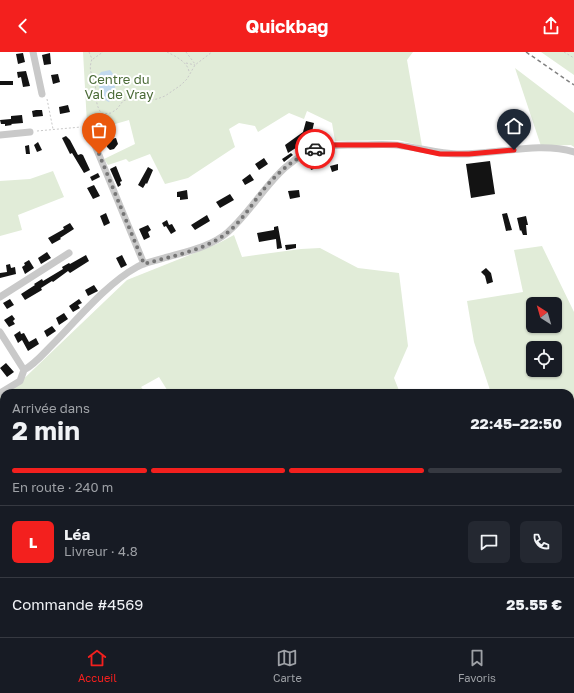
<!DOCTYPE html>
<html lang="fr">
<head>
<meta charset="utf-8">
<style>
  body { margin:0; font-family:"Golos Text",sans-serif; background:#242831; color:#f1f3f6; height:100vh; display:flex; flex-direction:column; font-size:15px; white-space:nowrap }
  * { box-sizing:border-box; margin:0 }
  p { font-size:13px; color:#9ea1a6 }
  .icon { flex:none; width:22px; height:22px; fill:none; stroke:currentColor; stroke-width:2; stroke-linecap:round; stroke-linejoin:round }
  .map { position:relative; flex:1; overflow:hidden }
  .sheet { position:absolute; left:0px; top:337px; width:574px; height:248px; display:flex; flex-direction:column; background:#171b24; border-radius:12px 12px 0 0; box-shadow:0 1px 3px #0004 }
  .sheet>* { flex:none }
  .needle { width:26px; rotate:323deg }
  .fabs { position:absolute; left:526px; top:245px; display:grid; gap:8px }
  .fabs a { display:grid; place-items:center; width:36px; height:36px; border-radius:6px; background:#171b24; box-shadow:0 1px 3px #0004; font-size:20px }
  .pin { position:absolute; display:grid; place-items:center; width:34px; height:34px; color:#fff; margin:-41px -17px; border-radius:50% 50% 50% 0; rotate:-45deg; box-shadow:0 0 4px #0007 }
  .pin .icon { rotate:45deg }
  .courier { position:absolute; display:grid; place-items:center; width:40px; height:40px; margin:-20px; border:3px solid #f3201e; border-radius:50%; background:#fff; color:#222; box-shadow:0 1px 5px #0007 }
  .overview em { font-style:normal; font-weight:700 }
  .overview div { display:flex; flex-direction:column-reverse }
  .overview { display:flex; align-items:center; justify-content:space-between; height:68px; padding:0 12px }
  h1 { font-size:26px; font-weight:700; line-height:30px }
  .bar { display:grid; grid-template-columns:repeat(4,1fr); gap:6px 4px; align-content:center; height:48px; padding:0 12px }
  .bar i { height:5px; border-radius:3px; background:#363941 }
  .bar .active { background:#f3201e }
  .bar p { grid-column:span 4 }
  .line { display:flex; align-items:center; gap:10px; padding:0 12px; border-top:1px solid #363941 }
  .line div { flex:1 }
  .round { display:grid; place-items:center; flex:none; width:42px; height:42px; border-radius:6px; background:#242831 }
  header { display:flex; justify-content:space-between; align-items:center; height:52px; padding:0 12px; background:#f3201e; color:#fff; font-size:18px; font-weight:700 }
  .dock { display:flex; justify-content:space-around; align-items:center; height:56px; border-top:1px solid #363941; background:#171b24; font-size:11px; color:#9ea1a6 }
  .dock a { display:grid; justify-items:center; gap:2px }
  .dock .active { color:#f3201e }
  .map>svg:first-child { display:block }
</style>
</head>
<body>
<header><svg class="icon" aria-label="back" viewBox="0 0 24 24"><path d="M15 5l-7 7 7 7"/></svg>Quickbag<svg class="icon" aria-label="share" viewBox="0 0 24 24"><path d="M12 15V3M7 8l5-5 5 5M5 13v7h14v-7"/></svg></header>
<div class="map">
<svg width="574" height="585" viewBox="0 0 574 585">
  <rect width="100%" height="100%" fill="#fff"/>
  <path fill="#e1ecd8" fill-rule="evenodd" d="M83 0H413L407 8 422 94 398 88 335 89 332 71 307 59 304 67 289 61 258 80 255 74 239 71 229 77 235 95 188 126 165 132 150 102 129 110 126 107 108 113 104 107 135 92 129 68 98 77 87 72Z
    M541 0H574V23Z
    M515 16 574 61V95L571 93 541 94Z
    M53 119 64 145 18 163 22 178 0 184V129L30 127Z
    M234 183 242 205 301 197 320 196 358 216 399 221 408 294 394 326 400 341H169L159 325 141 335 146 341H6L13 337 127 228 217 192Z
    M542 194 574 260V367L570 368V341H491L474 290 467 249 523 240 514 198ZM533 252H555V274H533ZM533 296H555V318H533Z
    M4 342V581H179V585H0V344Z
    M205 581H551L558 585H205Z"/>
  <path fill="#c2d9ee" d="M110 18C118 26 116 41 109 50 98 45 100 34 98 24L101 20Z"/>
  <path fill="#131313" d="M23 1 25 10 18 12 16 2Z
    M50 1 51 12 44 13 42 3Z
    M26 19 30 34 23 35 21 25 18 26 17 20Z
    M58 22 60 30 53 32 51 23Z
    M0 29H13V33H0Z
    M68 53 70 60 60 62 59 55Z
    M36 58H42L43 64 33 65 32 59Z
    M22 63 23 71 11 72 12 73 5 74V72H1L0 68 11 67V64Z
    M306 69 314 71 309 93 302 92 288 101 285 93 303 80Z
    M66 84 70 88 78 103 81 102 83 103 90 118 84 121 72 101 70 102 62 86Z
    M116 86 118 92 114 97 110 98 107 95 106 88Z
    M38 90 42 98 37 100 34 93Z
    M29 93 30 102H26L25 94Z
    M291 101 293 103 284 110 282 107Z
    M315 103 319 115 311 118 308 106Z
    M264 106 268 112 259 118 255 112Z
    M490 109 495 142 471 146 466 112Z
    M338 112V118L332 120 330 114Z
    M116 114 122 129 120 130 121 133 118 135 110 117Z
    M148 115 153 118 147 132 146 131 143 136 138 133Z
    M98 121 100 125 92 129 90 125Z
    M250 122 254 128 245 133 242 128Z
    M94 133 100 144 93 147 87 136Z
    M187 138 188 147 180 148V145H177V140Z
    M299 138 300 145 290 147 288 139Z
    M230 142 234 148 220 156 216 150Z
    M106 161 110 171 104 174 100 164Z
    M507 161 512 178 506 179 502 162Z
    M207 163 210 169 195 178 191 173Z
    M526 164 528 173H526L527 183H523L521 178 520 179 517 166Z
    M167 168 169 173 172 172 176 179 171 182 166 174 164 175 162 171Z
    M70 171 74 177 60 186 61 187 52 192 48 186 64 177 63 175Z
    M148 173 151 178 148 180 150 185 144 188 139 177Z
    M278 174 282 196 277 197 276 187 259 190 257 181 274 178V175Z
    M296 192V196L286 198 285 193Z
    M47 200 51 206 41 212 38 206Z
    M86 203 89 209 70 221 68 219 53 230 52 229 41 236 42 238 25 248 21 242 35 233 34 232 42 227 43 229 63 217 62 215 69 211 70 212Z
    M122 203 127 213 121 216 116 206Z
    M29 208 34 216 25 222 22 215 25 213 24 211Z
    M10 212 11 216 15 215 16 222 0 226V221L7 220 6 213Z
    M486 216 491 221 493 230 487 232 485 224 481 220Z
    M94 233 98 239 88 244 85 238Z
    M10 247 14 253 7 257 3 251Z
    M79 247 82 251 78 253 80 256 73 260 69 254Z
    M64 261 68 267 59 273 56 266Z
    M12 263 15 267 13 269 15 272 9 275 4 268Z
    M52 274 56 279 47 285 44 279Z
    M20 279 21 282 24 281 29 290 36 286 39 292 28 299 22 288 18 291 14 283Z
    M6 311 14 320 7 325 0 316Z"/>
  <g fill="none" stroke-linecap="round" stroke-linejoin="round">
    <path stroke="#c9c9c9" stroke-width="1" stroke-dasharray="2 2" stroke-linecap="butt" d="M89 0 92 7C88 19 92 21 95 31 97 42 94 52 102 62
      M167 0C175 4 188 10 189 20
      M186 0 195 12
      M564 0 574 6
      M93 7 103 0
      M186 11 195 13
      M47 47 53 77
      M94 72 102 62 111 61 117 57 123 49 131 46 150 48 157 47 165 44 181 33 187 27 195 13 212 0
      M37 79 81 75"/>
    <path stroke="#c9c9c9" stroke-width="7" d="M33 0 42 42
      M87 74 144 212
      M0 83 30 80
      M0 245 69 201
      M0 280 24 318
      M24 318C35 312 44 301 52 293 77 268 106 232 137 215 145 210 155 209 164 206 185 200 211 195 228 180 261 151 276 106 324 95 335 92 348 93 359 93 374 93 389 91 403 94 422 96 438 102 457 102 494 103 539 89 574 100
      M0 341 20 329 24 318"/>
    <path stroke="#818181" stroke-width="1.5" stroke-dasharray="4 3" stroke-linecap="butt" d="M526 0 574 33"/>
  </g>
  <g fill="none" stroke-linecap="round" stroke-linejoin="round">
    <path stroke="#767676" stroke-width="4" stroke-dasharray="0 7.2" d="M99 102 144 212C171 204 204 199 227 181 242 169 252 152 264 137 278 120 295 106 315 97"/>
    <path stroke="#f3201e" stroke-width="5" d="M315 97 334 93H397L440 102H469L514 98"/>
  </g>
  <g text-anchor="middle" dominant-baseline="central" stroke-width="4" stroke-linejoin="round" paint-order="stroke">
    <g font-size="13" fill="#4b6b37" stroke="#fff">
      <text x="119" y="27">Centre du<tspan x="119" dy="15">Val de Vray</tspan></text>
    </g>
  </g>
</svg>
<div class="fabs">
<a><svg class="needle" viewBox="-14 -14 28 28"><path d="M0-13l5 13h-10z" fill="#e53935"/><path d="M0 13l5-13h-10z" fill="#9ea1a6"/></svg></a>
<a><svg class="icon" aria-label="locate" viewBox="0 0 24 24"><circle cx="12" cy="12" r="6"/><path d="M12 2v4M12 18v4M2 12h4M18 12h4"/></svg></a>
</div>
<div class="pin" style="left:99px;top:102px;background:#ea580c"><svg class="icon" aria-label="bag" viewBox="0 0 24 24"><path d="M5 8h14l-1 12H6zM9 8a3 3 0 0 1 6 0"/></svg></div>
<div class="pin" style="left:514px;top:98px;background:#1f2937"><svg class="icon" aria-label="home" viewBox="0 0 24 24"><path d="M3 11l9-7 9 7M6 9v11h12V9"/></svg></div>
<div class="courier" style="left:315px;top:97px"><svg class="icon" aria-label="car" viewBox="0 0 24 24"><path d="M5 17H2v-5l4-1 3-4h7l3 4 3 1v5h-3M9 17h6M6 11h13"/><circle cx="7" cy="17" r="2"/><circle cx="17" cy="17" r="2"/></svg></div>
<section class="sheet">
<div class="overview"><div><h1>2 min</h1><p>Arrivée dans</p></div><em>22:45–22:50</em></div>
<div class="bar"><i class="active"></i><i class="active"></i><i class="active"></i><i></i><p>En route · 240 m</p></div>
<div class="line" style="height:72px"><b class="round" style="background:#f3201e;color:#fff">L</b><div><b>Léa</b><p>Livreur · 4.8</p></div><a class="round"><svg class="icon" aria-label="chat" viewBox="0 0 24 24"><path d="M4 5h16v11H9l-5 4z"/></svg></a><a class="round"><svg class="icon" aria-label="phone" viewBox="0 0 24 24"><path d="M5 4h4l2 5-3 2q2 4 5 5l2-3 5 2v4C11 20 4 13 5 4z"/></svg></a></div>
<div class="line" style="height:52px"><div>Commande #4569</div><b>25.55 €</b></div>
</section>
</div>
<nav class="dock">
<a class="active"><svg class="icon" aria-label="home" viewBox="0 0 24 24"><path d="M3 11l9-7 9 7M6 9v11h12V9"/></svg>Accueil</a>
<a><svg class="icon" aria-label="map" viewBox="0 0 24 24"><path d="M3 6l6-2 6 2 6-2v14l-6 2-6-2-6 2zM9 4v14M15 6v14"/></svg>Carte</a>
<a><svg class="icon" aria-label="saved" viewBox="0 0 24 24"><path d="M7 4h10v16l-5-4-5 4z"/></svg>Favoris</a>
</nav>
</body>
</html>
